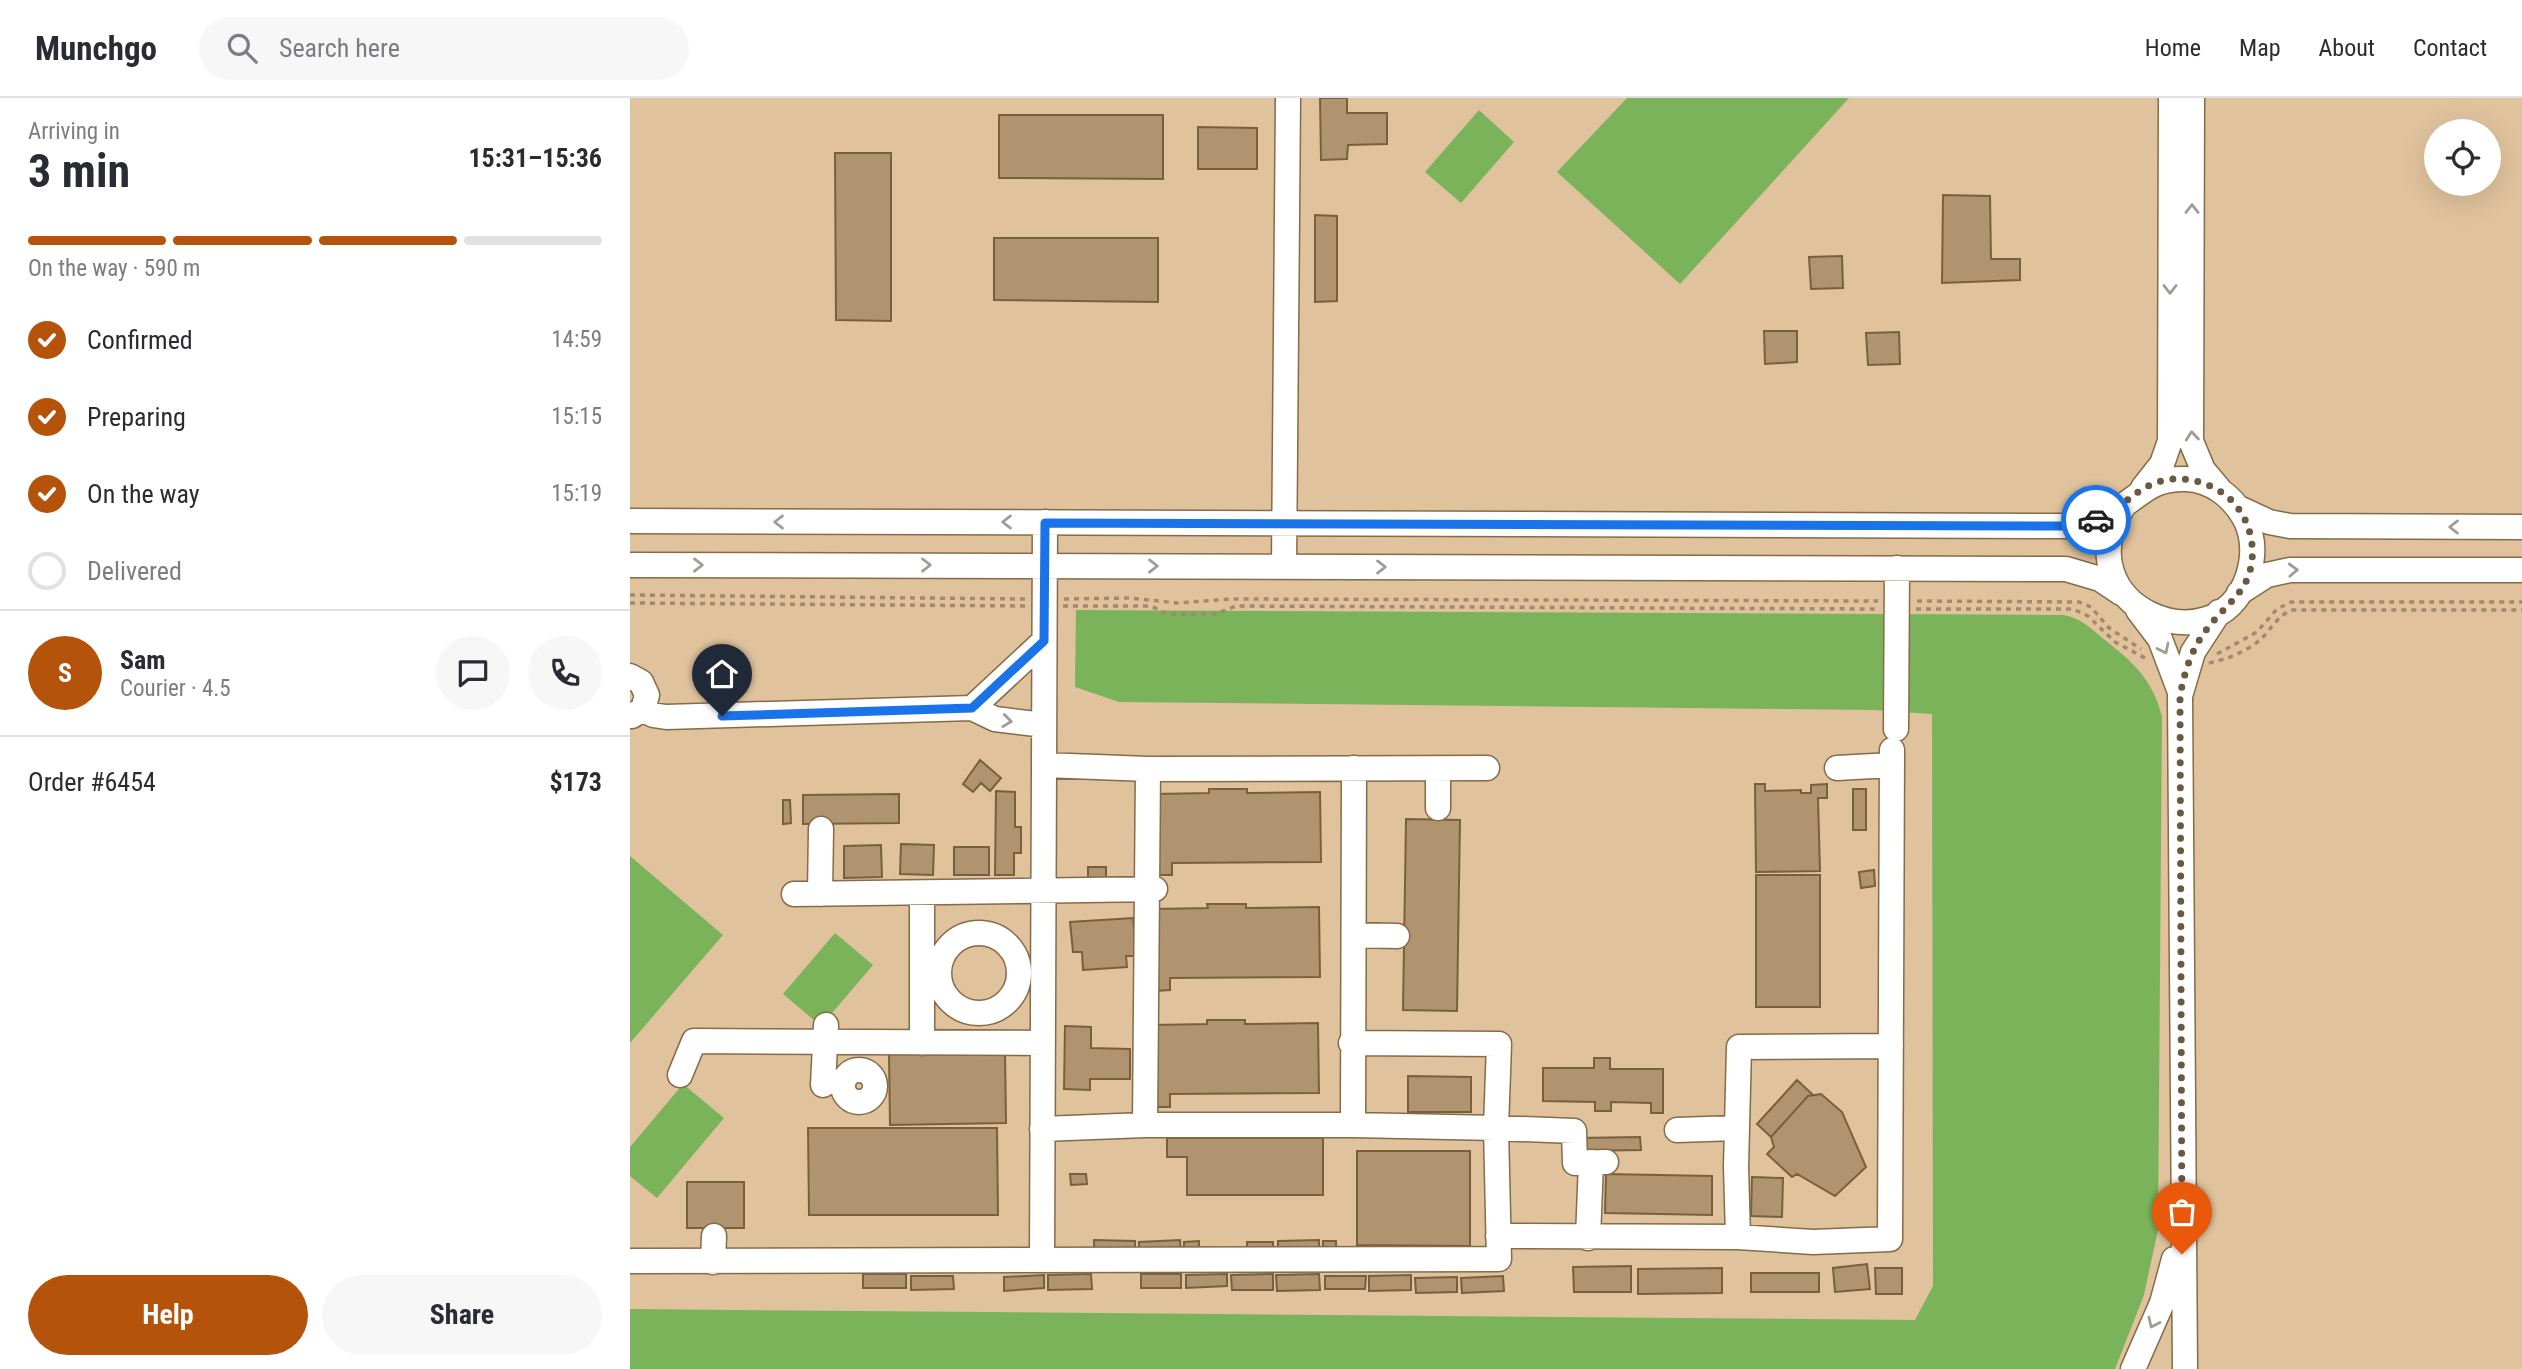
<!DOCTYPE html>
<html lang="en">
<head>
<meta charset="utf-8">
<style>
  body { margin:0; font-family:"Roboto Condensed",sans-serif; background:#f7f7f7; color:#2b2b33; height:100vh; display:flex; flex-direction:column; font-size:26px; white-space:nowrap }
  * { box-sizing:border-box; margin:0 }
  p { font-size:23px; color:#7c7c81 }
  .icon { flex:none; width:38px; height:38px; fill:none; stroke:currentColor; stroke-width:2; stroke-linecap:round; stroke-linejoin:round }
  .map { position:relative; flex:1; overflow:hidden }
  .drawer { display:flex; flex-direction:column; background:#fff; width:630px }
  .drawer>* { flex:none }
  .buttons { position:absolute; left:1794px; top:21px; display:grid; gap:14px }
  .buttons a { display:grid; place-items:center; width:77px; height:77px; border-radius:50%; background:#fff; box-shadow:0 7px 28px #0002; font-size:35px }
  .pin { position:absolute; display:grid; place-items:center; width:60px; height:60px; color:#fff; margin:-72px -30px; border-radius:50% 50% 50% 0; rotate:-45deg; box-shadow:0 0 7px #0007 }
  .pin .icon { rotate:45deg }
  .courier { position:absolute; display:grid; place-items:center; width:70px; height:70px; margin:-35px; border:5px solid #1a73e8; border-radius:50%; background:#fff; color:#222; box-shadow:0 2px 9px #0007 }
  .overview em { font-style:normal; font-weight:700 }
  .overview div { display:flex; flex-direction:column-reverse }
  .overview { display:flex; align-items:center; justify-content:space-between; height:119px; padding:0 28px }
  h1 { font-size:46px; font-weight:700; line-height:52px }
  .bar { display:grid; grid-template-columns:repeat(4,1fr); gap:10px 7px; align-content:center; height:84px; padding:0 28px }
  .bar i { height:9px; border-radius:5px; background:#e1e1e2 }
  .bar .active { background:#b45309 }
  .bar p { grid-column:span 4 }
  .line { display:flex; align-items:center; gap:18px; padding:0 28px; border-top:2px solid #e1e1e2 }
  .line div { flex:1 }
  .round { display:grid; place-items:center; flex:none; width:74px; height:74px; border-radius:37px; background:#f7f7f7 }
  ol { padding:0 28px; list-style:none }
  li { display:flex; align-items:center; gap:21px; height:77px }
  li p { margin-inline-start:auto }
  li .icon { padding:7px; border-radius:50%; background:#b45309; color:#fff; stroke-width:4 }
  li:last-child { color:#7c7c81 }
  li i { width:38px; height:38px; border:4px solid #e1e1e2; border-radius:50% }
  .cta { display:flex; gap:14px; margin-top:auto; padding:14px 28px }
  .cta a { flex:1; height:80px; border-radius:42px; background:#b45309; color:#fff; font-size:28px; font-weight:700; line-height:80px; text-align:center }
  .cta a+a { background:#f7f7f7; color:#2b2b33 }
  header { display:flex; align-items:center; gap:42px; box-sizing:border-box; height:98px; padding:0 35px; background:#fff; border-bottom:2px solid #e1e1e2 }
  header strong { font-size:33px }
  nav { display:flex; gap:38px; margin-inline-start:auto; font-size:24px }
  .search { width:490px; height:63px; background:#f7f7f7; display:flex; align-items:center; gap:18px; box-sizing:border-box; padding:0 24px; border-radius:38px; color:#7c7c81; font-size:26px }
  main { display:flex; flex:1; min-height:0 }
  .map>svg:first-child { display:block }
</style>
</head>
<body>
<header>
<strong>Munchgo</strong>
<div class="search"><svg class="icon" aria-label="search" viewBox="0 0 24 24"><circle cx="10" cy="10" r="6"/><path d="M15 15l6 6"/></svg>Search here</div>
<nav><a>Home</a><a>Map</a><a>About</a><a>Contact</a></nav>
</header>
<main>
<section class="drawer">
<div class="overview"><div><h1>3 min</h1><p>Arriving in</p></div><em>15:31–15:36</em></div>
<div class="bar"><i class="active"></i><i class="active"></i><i class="active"></i><i></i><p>On the way · 590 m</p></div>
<ol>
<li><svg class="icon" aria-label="check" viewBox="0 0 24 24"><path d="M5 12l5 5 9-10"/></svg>Confirmed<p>14:59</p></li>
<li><svg class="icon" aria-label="check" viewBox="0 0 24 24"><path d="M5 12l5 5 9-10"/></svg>Preparing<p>15:15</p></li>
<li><svg class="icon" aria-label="check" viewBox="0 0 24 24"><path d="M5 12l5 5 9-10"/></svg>On the way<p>15:19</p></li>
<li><i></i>Delivered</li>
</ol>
<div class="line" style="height:126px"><b class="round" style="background:#b45309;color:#fff">S</b><div><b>Sam</b><p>Courier · 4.5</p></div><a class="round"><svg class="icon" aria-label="chat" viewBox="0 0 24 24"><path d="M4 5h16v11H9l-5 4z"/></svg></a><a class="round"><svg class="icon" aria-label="phone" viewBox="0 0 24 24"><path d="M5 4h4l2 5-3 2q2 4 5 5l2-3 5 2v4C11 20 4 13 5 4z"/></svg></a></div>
<div class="line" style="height:91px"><div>Order #6454</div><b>$173</b></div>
<div class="cta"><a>Help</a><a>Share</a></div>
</section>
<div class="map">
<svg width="1892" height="1271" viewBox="0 0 1892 1271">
  <rect width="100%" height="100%" fill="#e0c39d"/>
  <path fill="#7bb35b" d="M997 0H1219L1050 186 927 74Z
    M849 12 884 44 831 105 795 74Z
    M446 512 1434 517C1453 521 1461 531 1475 542 1504 565 1523 582 1532 619L1528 1132 1514 1197 1485 1271H0V1211L1285 1222 1303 1188 1302 616 1244 612 489 604 445 589Z
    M0 758 93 837 0 945Z
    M205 835 243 867 191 928 153 896Z
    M53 986 94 1020 27 1100 0 1078V1049Z"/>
  <path fill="#af946f" stroke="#79603c" stroke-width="2" d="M690 0H717V15H757V46L718 47 717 61 691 62Z
    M369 17H533V81L369 80Z
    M568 29 627 30V71H568Z
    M205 55H261V223L206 222Z
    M1313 97 1360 98 1361 161H1390V182L1312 185Z
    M685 117 707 118V203L685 204Z
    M364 140H528V204L364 202Z
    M1212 158 1213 190 1181 191 1179 159Z
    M1134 233H1167V264L1135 266Z
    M1269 234 1270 266 1238 267 1236 235Z
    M350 662 371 680 360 693 351 685 343 694 333 686Z
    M1125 686H1135V693L1171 692V695H1181V687L1197 686V700H1188L1190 773 1126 774Z
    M579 691H617V695L690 694 691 764 542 765V777H527L526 696 579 695Z
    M1223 691H1236V732H1223Z
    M366 693 385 694V729H391V755H384V777H365Z
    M269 696V725L173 726V697Z
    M153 702H160L161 725 153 726Z
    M776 721 830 722 827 913 773 912Z
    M271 746 304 747 303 777 270 776Z
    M251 747 252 779 214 780V748Z
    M324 749H359V777H324Z
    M458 769H476V790H458Z
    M1244 772 1245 788 1231 790 1229 774Z
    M1126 777H1190V909H1126Z
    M577 806H616V810L689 809 690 879 540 880V892L525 893 524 811 578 810Z
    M503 820 506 858H496L497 869 453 872 452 854H443L440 824Z
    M577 922H615V926L688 925 689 995 540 996V1009H525L524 927 577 926Z
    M435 928 461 929V950L500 951V981H460V992L434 991Z
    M375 954 376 1025 260 1027 259 956Z
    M964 960H980V971H1033V1015H1021V1005L981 1004V1013H965V1004L913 1003V970H964Z
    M778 978 841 979V1014H778Z
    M1167 982 1183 997 1178 998 1141 1039 1127 1026Z
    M1191 996 1212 1014 1236 1069 1205 1098 1167 1076 1162 1079 1137 1056 1144 1049 1141 1039 1178 998Z
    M178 1030H367L368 1117H179Z
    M1010 1039 1011 1052 948 1053V1040Z
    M537 1040H693V1097H557V1059H537Z
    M727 1053H840V1148L727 1147Z
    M440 1076H456L457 1086 441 1087Z
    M976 1076 1082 1078V1117L975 1115Z
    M1122 1079 1153 1080 1152 1119 1121 1118Z
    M57 1084H114V1130H57Z
    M464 1142 505 1143V1157L464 1156Z
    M550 1142 551 1157 509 1158V1144Z
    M689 1142V1156L648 1157V1143Z
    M569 1143V1157L554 1156V1144Z
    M693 1143H706V1156H693Z
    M617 1144H643V1157L617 1156Z
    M1237 1166 1240 1191 1205 1194 1203 1170Z
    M1001 1168V1194H944L943 1169Z
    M1092 1170V1195L1008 1196V1171Z
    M1245 1170H1272V1196H1246Z
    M1121 1175H1189V1194H1121Z
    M233 1176H276V1190H233Z
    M461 1176 462 1191 418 1192V1177Z
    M511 1176H551V1190H511Z
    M597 1176V1188L556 1190V1177Z
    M643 1176V1192H602L601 1177Z
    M689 1176 690 1192 647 1193 646 1177Z
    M414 1177V1190L374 1193V1179Z
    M781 1177V1192L739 1193V1178Z
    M281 1178H323L324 1191 281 1192Z
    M695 1178H736L735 1191H695Z
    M873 1178 874 1193 832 1195 831 1180Z
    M827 1179V1194L786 1195 785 1180Z"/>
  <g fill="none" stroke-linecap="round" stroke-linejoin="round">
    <g stroke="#856b47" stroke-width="27">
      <path id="minor" d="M1562 0 1561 343 1573 372 1589 391
        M1513 390 1532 366 1540 343 1541 0
        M1609 410 1639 424 1660 428 1892 429
        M0 423 1436 428C1453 426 1471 422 1486 412 1513 396 1521 380 1556 381 1582 382 1603 399 1615 421 1624 439 1624 459 1618 478 1586 573 1430 508 1494 407
        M0 467 1436 471 1470 481 1491 495
        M654 469 658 0
        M1609 495 1637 477 1660 472H1892
        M1508 512 1530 541 1550 594
        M0 578 11 584 17 597 13 611 2 618
        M342 610 414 543
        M13 611 23 617 36 619 342 610 365 621 414 627
        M1266 631 1267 470
        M414 667 518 671 857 670
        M1207 670 1262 667
        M518 671 515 1027H723L866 1030 869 946 721 945
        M808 671V710
        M164 796 525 791
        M190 796 191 731
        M309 875a40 40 0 1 1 80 0a40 40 0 1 1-80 0Z
        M724 837 767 838
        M292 945V795
        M213 988a16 16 0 1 1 32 0a16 16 0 1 1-32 0Z
        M50 977 64 943 413 945
        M193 987 196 927
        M723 1027 724 670
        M412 1031 515 1027
        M1047 1032 1106 1030
        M868 1138 1108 1139 1183 1144 1260 1141 1262 652
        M1108 1139 1106 1069 1109 949 1261 948
        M958 1140 961 1064
        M412 1161 415 424
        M0 1163 869 1161 866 1030 944 1033 945 1065 976 1064
        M83 1164 84 1138
        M1503 1271 1532 1205 1544 1161
        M1555 1271 1550 598 1563 554 1589 514"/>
    </g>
    <path stroke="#a28b6d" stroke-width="3.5" stroke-dasharray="5 5" stroke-linecap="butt" d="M0 497 395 501
      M434 501 500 500 547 505 602 501 1248 503
      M1287 503 1449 504 1461 509 1479 530 1511 551
      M0 505 397 508
      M433 508H521L537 516H585L606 508 1246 511
      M1286 511H1443L1458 518 1485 544 1517 561
      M1587 556 1627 534 1647 511 1661 504H1892
      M1579 565C1597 561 1616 554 1630 542 1641 532 1648 516 1663 512H1892"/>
    <use href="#minor" stroke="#fff" stroke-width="24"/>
  </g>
  <defs><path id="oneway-chevron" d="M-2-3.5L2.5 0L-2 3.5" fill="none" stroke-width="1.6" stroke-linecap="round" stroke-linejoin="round" transform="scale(1.75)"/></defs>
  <g stroke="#a09b94">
    <use href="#oneway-chevron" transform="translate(1562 111) rotate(-90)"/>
    <use href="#oneway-chevron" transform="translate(1540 191) rotate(90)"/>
    <use href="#oneway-chevron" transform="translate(1562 338) rotate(-95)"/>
    <use href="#oneway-chevron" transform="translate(149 424) rotate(-180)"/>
    <use href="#oneway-chevron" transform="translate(377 424) rotate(-180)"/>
    <use href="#oneway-chevron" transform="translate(1824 429) rotate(-180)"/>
    <use href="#oneway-chevron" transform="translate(68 467)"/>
    <use href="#oneway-chevron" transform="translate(296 467)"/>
    <use href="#oneway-chevron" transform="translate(523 468)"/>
    <use href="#oneway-chevron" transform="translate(751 469)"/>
    <use href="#oneway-chevron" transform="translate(1663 472) rotate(-2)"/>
    <use href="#oneway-chevron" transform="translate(1534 551) rotate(64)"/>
    <use href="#oneway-chevron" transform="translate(377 623) rotate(7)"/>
    <use href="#oneway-chevron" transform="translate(1523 1225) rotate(115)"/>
  </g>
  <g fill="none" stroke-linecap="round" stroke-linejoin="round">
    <path stroke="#6a5942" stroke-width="7" stroke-dasharray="0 12.6" d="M1466 422C1489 413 1503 393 1525 385 1547 377 1571 381 1591 394 1621 413 1632 458 1613 489 1601 507 1584 519 1572 538 1560 556 1554 576 1550 598L1552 1156"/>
    <path stroke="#1a73e8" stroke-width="9" d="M92 618 342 610 414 543 415 425 1436 428 1466 422"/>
  </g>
</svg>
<div class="buttons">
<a><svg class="icon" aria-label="locate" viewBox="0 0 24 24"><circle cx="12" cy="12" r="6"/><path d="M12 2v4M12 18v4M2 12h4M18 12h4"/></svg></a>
</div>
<div class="pin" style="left:1552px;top:1156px;background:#ea580c"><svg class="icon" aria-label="bag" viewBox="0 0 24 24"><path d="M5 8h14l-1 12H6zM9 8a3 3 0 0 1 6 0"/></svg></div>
<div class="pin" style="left:92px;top:618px;background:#1f2937"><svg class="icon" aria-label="home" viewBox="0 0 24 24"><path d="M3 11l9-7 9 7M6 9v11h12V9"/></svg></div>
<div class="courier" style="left:1466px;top:422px"><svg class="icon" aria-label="car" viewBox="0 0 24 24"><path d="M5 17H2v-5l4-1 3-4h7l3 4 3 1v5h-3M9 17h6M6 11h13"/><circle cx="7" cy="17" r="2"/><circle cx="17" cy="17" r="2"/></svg></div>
</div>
</main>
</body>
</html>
